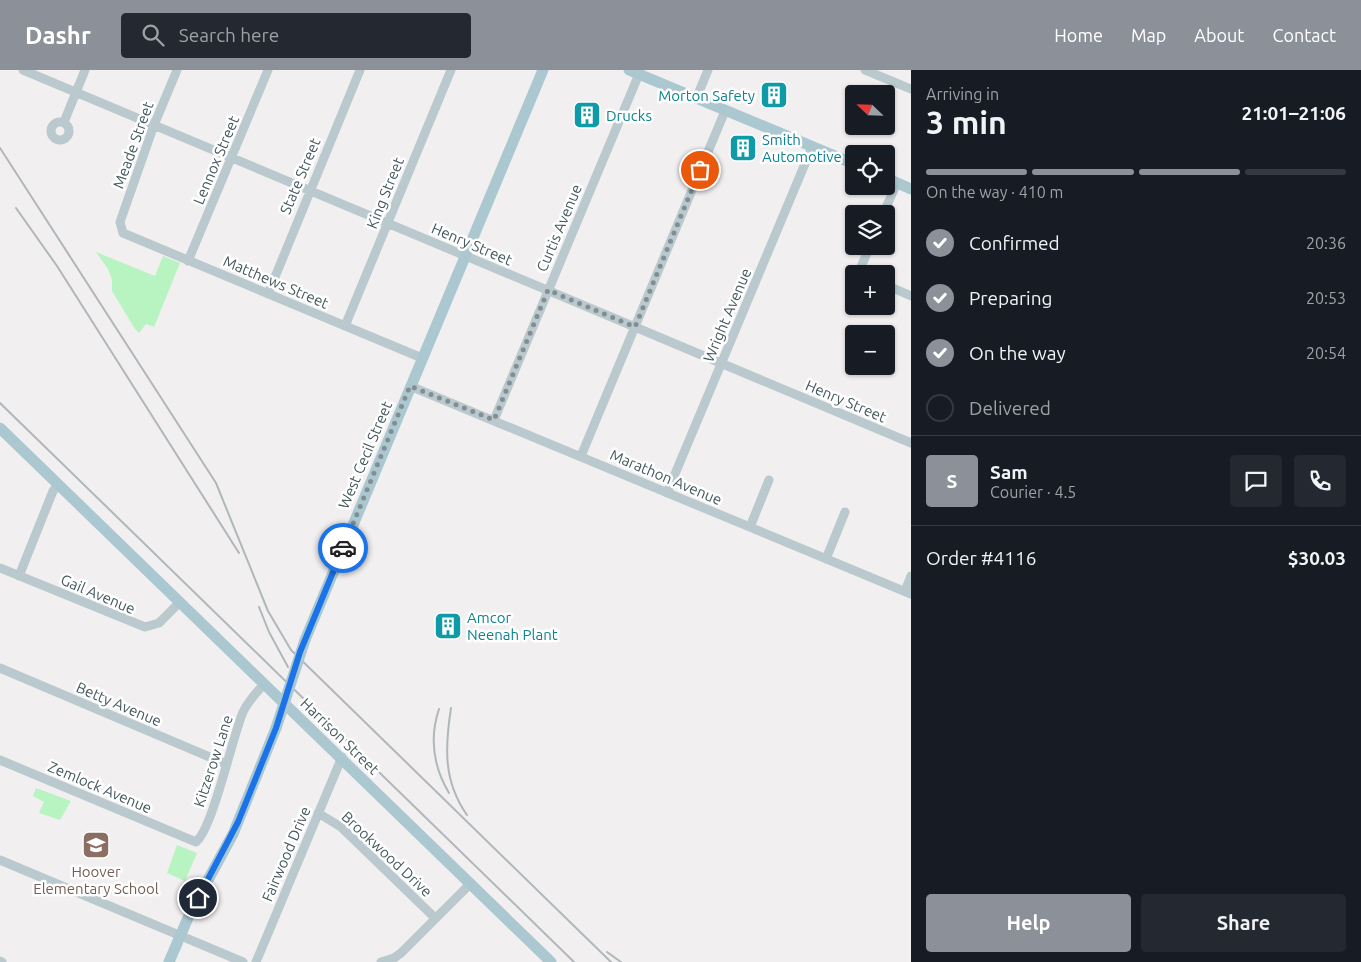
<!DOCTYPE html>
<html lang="en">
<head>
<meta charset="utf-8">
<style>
  body { margin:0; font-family:Ubuntu,sans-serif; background:#242831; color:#f1f3f6; height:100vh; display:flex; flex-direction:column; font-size:19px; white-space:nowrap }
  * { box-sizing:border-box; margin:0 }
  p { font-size:16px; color:#9ea1a6 }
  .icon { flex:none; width:28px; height:28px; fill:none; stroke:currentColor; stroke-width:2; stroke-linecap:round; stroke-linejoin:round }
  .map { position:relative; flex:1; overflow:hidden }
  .details { display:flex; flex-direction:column; background:#171b24; width:450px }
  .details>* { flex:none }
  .needle { width:32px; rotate:293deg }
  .fabs { position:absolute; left:845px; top:15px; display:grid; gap:10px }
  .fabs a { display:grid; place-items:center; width:50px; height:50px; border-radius:5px; background:#171b24; box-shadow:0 1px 4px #0004; font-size:25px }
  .pin { position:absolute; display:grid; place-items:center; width:42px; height:42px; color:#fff; margin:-21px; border:2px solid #fff; border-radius:50%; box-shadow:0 1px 5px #0007 }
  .courier { position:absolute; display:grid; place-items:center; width:50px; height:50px; margin:-25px; border:4px solid #1a73e8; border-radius:50%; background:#fff; color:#222; box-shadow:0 1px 6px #0007 }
  .summary em { font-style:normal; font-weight:700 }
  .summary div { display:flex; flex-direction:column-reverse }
  .summary { display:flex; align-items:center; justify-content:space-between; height:85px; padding:0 15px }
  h1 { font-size:32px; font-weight:700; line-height:38px }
  .bar { display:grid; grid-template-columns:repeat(4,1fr); gap:8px 5px; align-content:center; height:60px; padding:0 15px }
  .bar i { height:6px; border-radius:4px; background:#363941 }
  .bar .current { background:#8c9099 }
  .bar p { grid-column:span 4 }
  .line { display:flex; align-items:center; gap:12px; padding:0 15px; border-top:1px solid #363941 }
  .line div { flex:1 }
  .round { display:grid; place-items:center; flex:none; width:52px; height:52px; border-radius:5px; background:#242831 }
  ol { padding:0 15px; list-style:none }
  li { display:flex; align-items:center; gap:15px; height:55px }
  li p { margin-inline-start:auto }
  li .icon { padding:5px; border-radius:50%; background:#8c9099; color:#fff; stroke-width:4 }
  li:last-child { color:#9ea1a6 }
  li i { width:28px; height:28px; border:2px solid #363941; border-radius:50% }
  .primary-button { display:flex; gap:10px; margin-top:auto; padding:10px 15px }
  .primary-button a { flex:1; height:58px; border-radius:5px; background:#8c9099; color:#fff; font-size:20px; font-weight:700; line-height:58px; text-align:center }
  .primary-button a+a { background:#242831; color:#f1f3f6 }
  header { display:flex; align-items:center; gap:30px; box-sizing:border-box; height:70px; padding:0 25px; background:#8c9099; color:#fff }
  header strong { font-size:24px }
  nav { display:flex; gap:28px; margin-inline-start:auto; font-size:18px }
  .search { width:350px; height:45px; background:#242831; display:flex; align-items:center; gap:12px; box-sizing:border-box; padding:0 18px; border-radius:5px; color:#9ea1a6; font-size:19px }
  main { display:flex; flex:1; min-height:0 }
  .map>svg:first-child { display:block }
</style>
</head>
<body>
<header>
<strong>Dashr</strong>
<div class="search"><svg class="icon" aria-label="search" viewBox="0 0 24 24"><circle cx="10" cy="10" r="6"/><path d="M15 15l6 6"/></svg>Search here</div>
<nav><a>Home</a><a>Map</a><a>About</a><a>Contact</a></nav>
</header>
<main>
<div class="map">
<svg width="911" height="892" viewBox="0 0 911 892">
  <rect width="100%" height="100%" fill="#f2eff0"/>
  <path fill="#b8f4c1" d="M96 182 155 206 163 186 180 193 154 257 146 254 139 263 135 259 112 221V210L108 199Z
    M36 718 71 731 60 750 39 743 44 732 33 726Z
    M177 775 197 783 185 811 167 803Z"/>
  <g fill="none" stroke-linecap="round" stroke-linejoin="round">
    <path stroke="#b9c9ce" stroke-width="9" d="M23 0 911 373
      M177 0 154 55 120 152 123 163 422 288
      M865 0 911 19
      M696 29 708 0
      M64 52 85 0
      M51 61a9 9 0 1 1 18 0a9 9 0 1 1-18 0Z
      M883 144 897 113
      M188 191 268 0
      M858 204 870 176
      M886 215 911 226
      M268 224 360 0
      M345 256 451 0
      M410 316 911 524
      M494 350 639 4
      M581 386 725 41
      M667 423 812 77
      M750 457 769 410
      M826 489 845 442
      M0 498 145 557 159 553 180 532
      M19 506 53 421 58 415
      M905 521 911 506
      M0 598 226 694
      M0 690 196 772C213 758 232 668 243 642 248 631 256 623 264 614
      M318 743 341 757 435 848
      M0 790 243 892
      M0 891 2 892
      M256 892 342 687
      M381 892 394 888 401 883 471 813"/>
    <path stroke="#abc8d1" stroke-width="11" d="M629 0 854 94
      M886 108 911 119
      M0 358 551 892
      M305 570 543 0
      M169 892 191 841 233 764 276 658"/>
    <path stroke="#b0b7ba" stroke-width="2" d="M0 78 216 413 268 541 291 580 611 892
      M16 138 57 196 239 483
      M0 333 574 892
      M259 537 269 562 288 597
      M451 638C445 677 443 711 467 745
      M439 639C429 669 433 696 449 723
      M607 882 621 892"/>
    <path stroke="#abc8d1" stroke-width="11" d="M276 658 305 570"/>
  </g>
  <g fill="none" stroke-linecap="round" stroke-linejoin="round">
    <path stroke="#828e92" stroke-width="5" stroke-dasharray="0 9" d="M343 478 410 316 494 350 548 220 635 257 700 100"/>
    <path stroke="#1a73e8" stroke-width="6" d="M198 828 238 752 276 658 300 582 343 478"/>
  </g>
  <defs>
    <g id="building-square" transform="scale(1.4375)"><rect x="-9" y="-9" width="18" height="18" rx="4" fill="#0f9aa8" stroke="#fff"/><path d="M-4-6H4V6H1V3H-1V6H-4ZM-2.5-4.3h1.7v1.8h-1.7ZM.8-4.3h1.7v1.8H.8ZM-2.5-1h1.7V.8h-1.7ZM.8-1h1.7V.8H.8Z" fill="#fff"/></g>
    <g id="school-square" transform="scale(1.4375)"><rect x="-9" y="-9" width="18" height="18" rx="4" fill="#8d6e63" stroke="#fff"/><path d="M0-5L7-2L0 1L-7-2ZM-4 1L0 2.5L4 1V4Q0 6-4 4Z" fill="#fff"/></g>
  </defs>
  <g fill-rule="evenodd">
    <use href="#building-square" x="774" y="25"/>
    <use href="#building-square" x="587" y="45"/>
    <use href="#building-square" x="743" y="78"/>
    <use href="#building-square" x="448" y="556"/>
    <use href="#school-square" x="96" y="775"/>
  </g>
  <g text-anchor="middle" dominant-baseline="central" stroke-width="5" stroke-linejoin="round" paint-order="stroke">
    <g font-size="15" fill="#0d838f" stroke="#fff" text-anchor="start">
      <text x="755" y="25" text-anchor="end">Morton Safety</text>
      <text x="606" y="45">Drucks</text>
      <text x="762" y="69">Smith<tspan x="762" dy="17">Automotive</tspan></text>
      <text x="467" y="547">Amcor<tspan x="467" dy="17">Neenah Plant</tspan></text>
    </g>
    <g font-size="15" fill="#45595f" stroke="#fff">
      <text transform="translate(133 75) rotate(-70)">Meade Street</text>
      <text transform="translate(216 90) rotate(-67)">Lennox Street</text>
      <text transform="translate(300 106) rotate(-67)">State Street</text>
      <text transform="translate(385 123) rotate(-68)">King Street</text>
      <text transform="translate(559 158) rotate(-67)">Curtis Avenue</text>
      <text transform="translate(472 174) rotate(23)">Henry Street</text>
      <text transform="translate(276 212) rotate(23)">Matthews Street</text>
      <text transform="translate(727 245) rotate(-67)">Wright Avenue</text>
      <text transform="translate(846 331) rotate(23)">Henry Street</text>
      <text transform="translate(365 385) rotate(-67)">West Cecil Street</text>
      <text transform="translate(666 407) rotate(23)">Marathon Avenue</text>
      <text transform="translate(98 524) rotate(23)">Gail Avenue</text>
      <text transform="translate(119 634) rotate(23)">Betty Avenue</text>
      <text transform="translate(340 666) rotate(44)">Harrison Street</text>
      <text transform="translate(213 691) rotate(-72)">Kitzerow Lane</text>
      <text transform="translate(100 717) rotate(23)">Zemlock Avenue</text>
      <text transform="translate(286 784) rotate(-67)">Fairwood Drive</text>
      <text transform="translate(387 784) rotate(43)">Brookwood Drive</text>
    </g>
    <g font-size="15" fill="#785e54" stroke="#fff">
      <text x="96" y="801">Hoover<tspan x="96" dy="17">Elementary School</tspan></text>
    </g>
  </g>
</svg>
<div class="fabs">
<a><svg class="needle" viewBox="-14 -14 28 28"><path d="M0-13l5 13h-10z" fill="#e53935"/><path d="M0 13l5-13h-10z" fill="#9ea1a6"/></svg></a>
<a><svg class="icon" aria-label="locate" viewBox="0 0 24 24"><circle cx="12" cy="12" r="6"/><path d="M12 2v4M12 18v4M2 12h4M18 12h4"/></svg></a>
<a><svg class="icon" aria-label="layers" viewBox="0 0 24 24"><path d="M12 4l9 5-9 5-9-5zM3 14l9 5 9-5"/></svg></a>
<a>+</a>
<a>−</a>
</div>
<div class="pin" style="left:700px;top:100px;background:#ea580c"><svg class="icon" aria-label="bag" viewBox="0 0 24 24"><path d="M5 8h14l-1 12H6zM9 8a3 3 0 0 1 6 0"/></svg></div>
<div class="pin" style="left:198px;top:828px;background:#1f2937"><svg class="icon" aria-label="home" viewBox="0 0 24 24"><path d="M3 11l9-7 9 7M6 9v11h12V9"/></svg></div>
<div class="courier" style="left:343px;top:478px"><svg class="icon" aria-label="car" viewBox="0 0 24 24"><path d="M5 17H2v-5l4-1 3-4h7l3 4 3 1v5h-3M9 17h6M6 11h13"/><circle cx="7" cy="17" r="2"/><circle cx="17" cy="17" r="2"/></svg></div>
</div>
<section class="details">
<div class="summary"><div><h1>3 min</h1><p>Arriving in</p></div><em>21:01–21:06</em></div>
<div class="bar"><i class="current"></i><i class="current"></i><i class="current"></i><i></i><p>On the way · 410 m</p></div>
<ol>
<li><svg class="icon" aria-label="check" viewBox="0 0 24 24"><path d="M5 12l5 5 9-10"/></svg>Confirmed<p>20:36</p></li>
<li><svg class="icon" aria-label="check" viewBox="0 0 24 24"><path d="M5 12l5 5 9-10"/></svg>Preparing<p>20:53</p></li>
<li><svg class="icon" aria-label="check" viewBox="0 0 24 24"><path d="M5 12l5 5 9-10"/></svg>On the way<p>20:54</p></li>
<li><i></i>Delivered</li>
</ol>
<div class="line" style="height:90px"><b class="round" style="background:#8c9099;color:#fff">S</b><div><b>Sam</b><p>Courier · 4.5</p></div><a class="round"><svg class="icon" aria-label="chat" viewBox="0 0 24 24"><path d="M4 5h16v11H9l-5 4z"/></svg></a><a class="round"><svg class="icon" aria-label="phone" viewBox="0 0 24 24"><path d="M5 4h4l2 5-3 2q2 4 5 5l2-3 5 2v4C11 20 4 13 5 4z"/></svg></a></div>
<div class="line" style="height:65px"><div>Order #4116</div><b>$30.03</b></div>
<div class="primary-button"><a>Help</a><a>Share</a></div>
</section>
</main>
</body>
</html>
